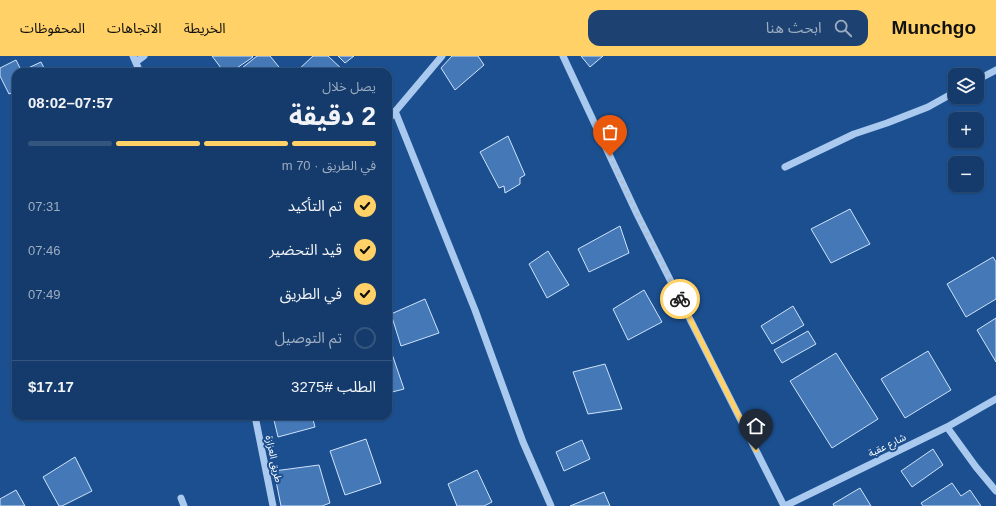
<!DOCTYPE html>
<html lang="ar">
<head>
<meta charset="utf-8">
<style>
  body { margin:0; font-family:Helvetica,"Noto Sans Arabic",sans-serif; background:#1d4271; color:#f1f3f6; direction:rtl; height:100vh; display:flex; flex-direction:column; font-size:15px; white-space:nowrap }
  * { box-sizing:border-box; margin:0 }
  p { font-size:13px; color:#9dadc1 }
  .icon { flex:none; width:22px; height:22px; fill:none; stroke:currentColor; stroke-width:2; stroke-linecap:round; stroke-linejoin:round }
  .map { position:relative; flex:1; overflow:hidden; direction:ltr }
  .panel { position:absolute; left:12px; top:12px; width:380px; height:352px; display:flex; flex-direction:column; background:#143b6b; border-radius:12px; box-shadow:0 1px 3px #0004,0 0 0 1px #33557e; direction:rtl }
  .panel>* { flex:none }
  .buttons { position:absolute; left:948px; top:12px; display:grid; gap:8px }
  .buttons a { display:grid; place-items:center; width:36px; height:36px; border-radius:8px; background:#143b6b; box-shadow:0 1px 3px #0004,0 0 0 1px #33557e; font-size:20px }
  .pin { position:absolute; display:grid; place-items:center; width:34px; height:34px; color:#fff; margin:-41px -17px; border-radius:50% 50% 50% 0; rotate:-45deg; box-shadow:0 0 4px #0007 }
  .pin .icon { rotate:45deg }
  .courier { position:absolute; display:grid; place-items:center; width:40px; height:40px; margin:-20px; border:3px solid #ffd166; border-radius:50%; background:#fff; color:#222; box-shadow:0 1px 5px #0007 }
  .overview em { font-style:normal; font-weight:700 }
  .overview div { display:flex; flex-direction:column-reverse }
  .overview { display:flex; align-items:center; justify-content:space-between; height:68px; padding:0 16px }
  h1 { font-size:26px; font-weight:700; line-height:30px }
  .bar { display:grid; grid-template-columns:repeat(4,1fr); gap:6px 4px; align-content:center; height:48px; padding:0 16px }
  .bar i { height:5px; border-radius:3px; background:#33557e }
  .bar .current { background:#ffd166 }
  .bar p { grid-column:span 4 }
  .line { display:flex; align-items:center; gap:10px; padding:0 16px; border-top:1px solid #33557e }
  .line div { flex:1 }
  ol { padding:0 16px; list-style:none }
  li { display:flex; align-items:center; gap:12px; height:44px }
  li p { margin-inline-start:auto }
  li .icon { padding:4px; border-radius:50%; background:#ffd166; color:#111; stroke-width:4 }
  li:last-child { color:#9dadc1 }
  li i { width:22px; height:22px; border:2px solid #33557e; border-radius:50% }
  header { display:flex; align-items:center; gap:24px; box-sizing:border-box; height:56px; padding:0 20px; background:#ffd166; color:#111 }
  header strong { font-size:19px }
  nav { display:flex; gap:22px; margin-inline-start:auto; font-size:14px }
  .search { width:280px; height:36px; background:#1d4271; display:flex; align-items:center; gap:10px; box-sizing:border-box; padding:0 14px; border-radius:12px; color:#9dadc1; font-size:15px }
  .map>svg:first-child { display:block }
</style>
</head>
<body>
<header>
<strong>Munchgo</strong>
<div class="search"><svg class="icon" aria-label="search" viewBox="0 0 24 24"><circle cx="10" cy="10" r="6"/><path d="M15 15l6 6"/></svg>ابحث هنا</div>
<nav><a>الخريطة</a><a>الاتجاهات</a><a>المحفوظات</a></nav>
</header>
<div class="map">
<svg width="996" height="450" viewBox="0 0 996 450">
  <rect width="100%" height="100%" fill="#1b4f8f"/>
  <path fill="#4478b7" stroke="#cfe3fa" d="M212 0H252L253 1 231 16H224Z
    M257 0H270L283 16H237Z
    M313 0H328L345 16H296Z
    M338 0H354L345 7Z
    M452 0H478L484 9 455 34 441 12Z
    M581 0H603L590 11Z
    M16 4 22 16H16V35L9 38 0 20V12Z
    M41 6 46 16H27L26 13Z
    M508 80 525 119 520 122V128L505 137 504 130 499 132 480 96Z
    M850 153 870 188 831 207 811 173Z
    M620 170 629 197 589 216 578 193Z
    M548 195 569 229 547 242 529 208Z
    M993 201 996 206V243L966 261 947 228Z
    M644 234 662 266 628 284 613 253Z
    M425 243 439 277 401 290 391 258Z
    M793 250 804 269 772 288 761 270Z
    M996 262V306L977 274Z
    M808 275 816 288 782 307 774 294Z
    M928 295 951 334 905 362 881 323Z
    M836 297 878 363 832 392 790 325Z
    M392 298 404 333 388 337V299Z
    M605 308 622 353 588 358 573 316Z
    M273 360H312L315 371 278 381Z
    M366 383 381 427 345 439 330 395Z
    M582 384 590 403 564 415 556 396Z
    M933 393 943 409 912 431 901 415Z
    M75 401 92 435 62 450H59L43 421Z
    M319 409 330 447 322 450H281L274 415Z
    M477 414 492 446 484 450H457L448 428Z
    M952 427 961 440 970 434 981 450H923L921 447Z
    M860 432 871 450H834L833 448Z
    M16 434 25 450H0V443Z
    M604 436 610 450H570Z"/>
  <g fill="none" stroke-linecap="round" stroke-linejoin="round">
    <path stroke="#a9c9ee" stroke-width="7" d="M133 0 140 16
      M563 0 637 158 784 450
      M136 6 144 0
      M977 24 996 14
      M395 55 475 254 523 386 551 450
      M388 64 442 0
      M785 111 854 78 887 67 928 51 955 36
      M255 360 273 450
      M947 371 976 411 996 435
      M181 442 184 450
      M785 450 947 371 996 343"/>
  </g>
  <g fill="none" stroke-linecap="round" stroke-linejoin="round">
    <path stroke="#afc1d8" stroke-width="4" stroke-dasharray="0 7.2" d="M610 100 637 158 680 243"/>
    <path stroke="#ffd166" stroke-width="5" d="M680 243 756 394"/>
  </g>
  <g text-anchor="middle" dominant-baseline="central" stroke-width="4" stroke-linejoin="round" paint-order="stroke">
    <g font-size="10" fill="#fff" stroke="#1b4f8f">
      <text transform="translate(887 389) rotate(-26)">شارع عقبة</text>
      <text transform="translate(274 403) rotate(78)">طريق العزازة</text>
    </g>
  </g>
</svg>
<div class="buttons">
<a><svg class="icon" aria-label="layers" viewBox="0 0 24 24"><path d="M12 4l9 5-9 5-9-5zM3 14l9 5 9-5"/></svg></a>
<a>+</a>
<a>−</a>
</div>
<div class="pin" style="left:610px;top:100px;background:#ea580c"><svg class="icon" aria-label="bag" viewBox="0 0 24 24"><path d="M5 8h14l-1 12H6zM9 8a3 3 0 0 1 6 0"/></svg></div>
<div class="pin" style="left:756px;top:394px;background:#1f2937"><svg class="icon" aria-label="home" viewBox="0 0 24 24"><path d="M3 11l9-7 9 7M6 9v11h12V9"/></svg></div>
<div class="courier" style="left:680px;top:243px"><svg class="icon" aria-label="bike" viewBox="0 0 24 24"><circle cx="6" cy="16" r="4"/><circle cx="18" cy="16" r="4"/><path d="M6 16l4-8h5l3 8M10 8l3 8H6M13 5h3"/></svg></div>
<section class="panel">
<div class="overview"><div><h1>2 دقيقة</h1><p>يصل خلال</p></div><em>07:57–08:02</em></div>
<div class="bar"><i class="current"></i><i class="current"></i><i class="current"></i><i></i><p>في الطريق · 70 m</p></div>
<ol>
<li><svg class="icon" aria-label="check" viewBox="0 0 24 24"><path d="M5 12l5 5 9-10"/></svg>تم التأكيد<p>07:31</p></li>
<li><svg class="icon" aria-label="check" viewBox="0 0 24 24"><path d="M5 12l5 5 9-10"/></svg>قيد التحضير<p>07:46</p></li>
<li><svg class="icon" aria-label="check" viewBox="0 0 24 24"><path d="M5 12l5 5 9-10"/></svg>في الطريق<p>07:49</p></li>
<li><i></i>تم التوصيل</li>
</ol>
<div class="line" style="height:52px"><div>الطلب #3275</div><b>$17.17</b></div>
</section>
</div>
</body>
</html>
